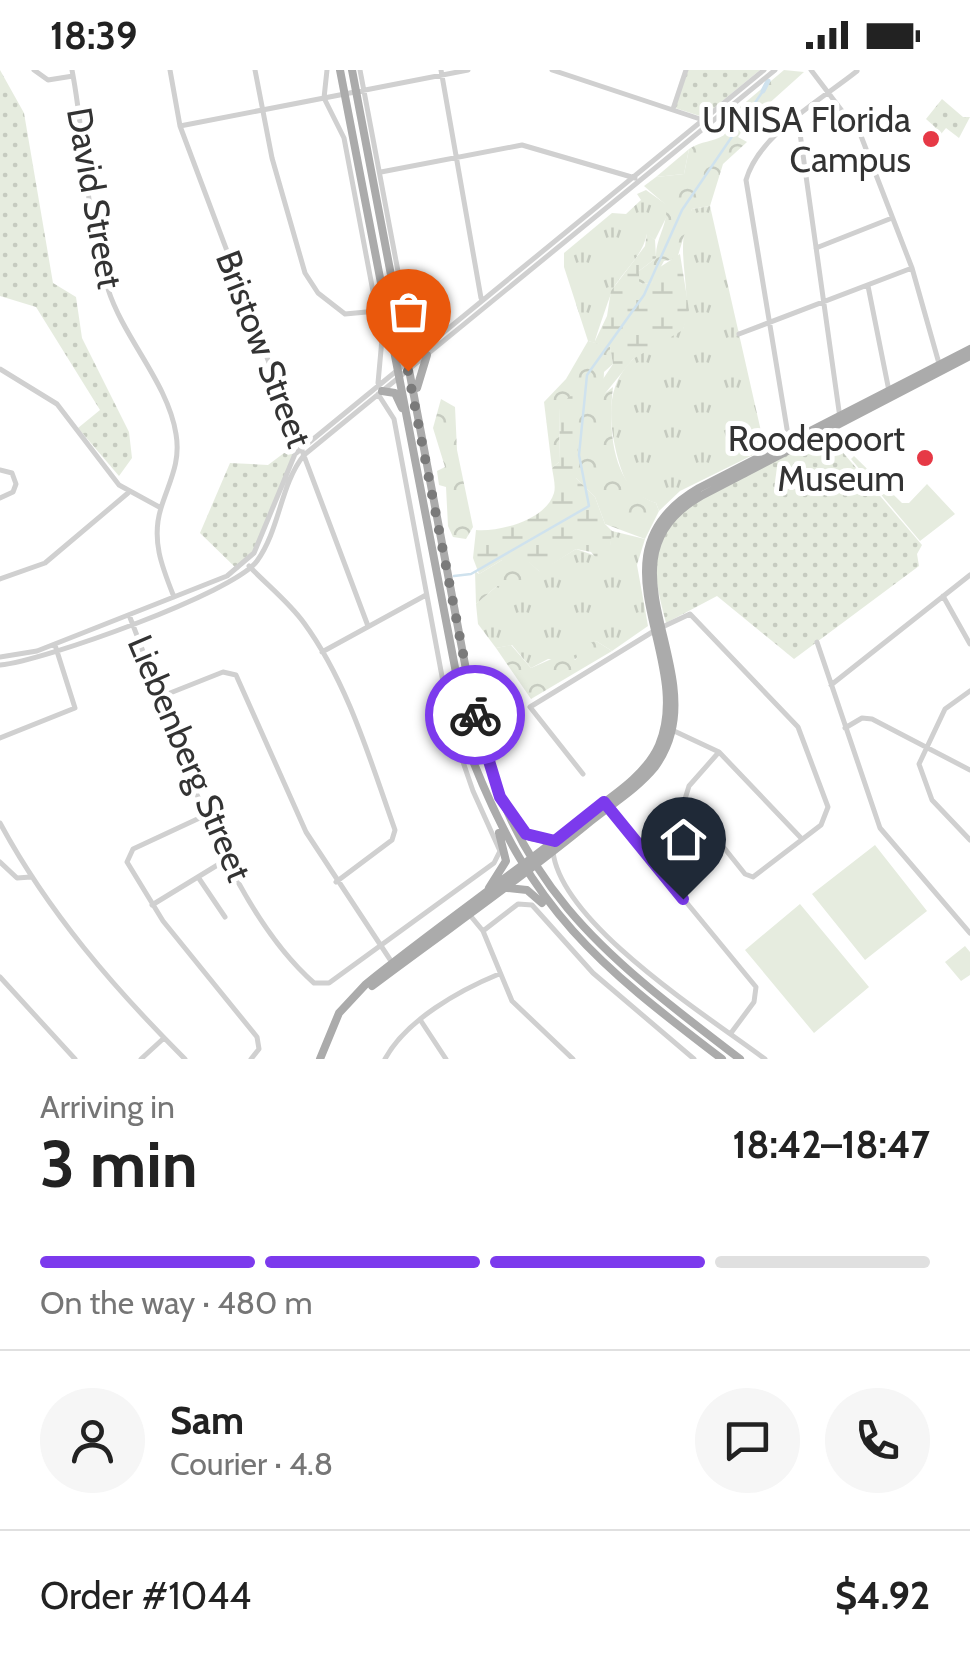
<!DOCTYPE html>
<html lang="en">
<head>
<meta charset="utf-8">
<style>
  body { margin:0; font-family:Cabin,sans-serif; background:#f6f6f6; color:#222; height:100vh; display:flex; flex-direction:column; font-size:38px; white-space:nowrap }
  * { box-sizing:border-box; margin:0 }
  p { font-size:32px; color:#767676 }
  .icon { flex:none; width:55px; height:55px; fill:none; stroke:currentColor; stroke-width:2; stroke-linecap:round; stroke-linejoin:round }
  .map { position:relative; height:989px; overflow:hidden }
  .sheet { display:flex; flex-direction:column; background:#fff; flex:1 }
  .sheet>* { flex:none }
  .pin { position:absolute; display:grid; place-items:center; width:85px; height:85px; color:#fff; margin:-102px -42px; border-radius:50% 50% 50% 0; rotate:-45deg; box-shadow:0 0 10px #0007 }
  .pin .icon { rotate:45deg }
  .courier { position:absolute; display:grid; place-items:center; width:100px; height:100px; margin:-50px; border:8px solid #7c3aed; border-radius:50%; background:#fff; color:#222; box-shadow:0 2px 12px #0007 }
  .overview em { font-style:normal; font-weight:700 }
  .overview div { display:flex; flex-direction:column-reverse }
  .overview { display:flex; align-items:center; justify-content:space-between; height:170px; padding:0 40px }
  h1 { font-size:65px; font-weight:700; line-height:75px }
  .bar { display:grid; grid-template-columns:repeat(4,1fr); gap:15px 10px; align-content:center; height:120px; padding:0 40px }
  .bar i { height:12px; border-radius:8px; background:#e0e0e0 }
  .bar .on { background:#7c3aed }
  .bar p { grid-column:span 4 }
  .line { display:flex; align-items:center; gap:25px; padding:0 40px; border-top:2px solid #e0e0e0 }
  .line div { flex:1 }
  .round { display:grid; place-items:center; flex:none; width:105px; height:105px; border-radius:52px; background:#f6f6f6 }
  .status { display:flex; justify-content:space-between; align-items:center; height:70px; padding:0 50px; background:#fff; direction:ltr }
  .status svg { height:28px; fill:currentColor }
  .map>svg:first-child { display:block }
</style>
</head>
<body>
<div class="status"><b>18:39</b><svg viewBox="0 0 49 12"><path d="M0 12V9h3v3zM5 12V6h3v6zM10 12V3h3v9zM15 12V0h3v12zM26 1h20v11H26zM47 4h2v5h-2z"/></svg></div>
<div class="map">
<svg width="970" height="989" viewBox="0 0 970 989">
  <defs>
    <pattern id="grass-tufts" width="24" height="20" patternUnits="userSpaceOnUse" patternTransform="scale(2.5)"><rect width="24" height="20" fill="#e6ecdf"/><path d="M3 7l-1-3M5 7V3M7 7l1-3M15 17l-1-3M17 17v-4M19 17l1-3" fill="none" stroke="#c6cbc0"/></pattern>
    <pattern id="forest-crowns" width="20" height="18" patternUnits="userSpaceOnUse" patternTransform="scale(2.5)"><rect width="20" height="18" fill="#e6ecdf"/><path d="M2 6a3 3 0 1 1 6 0M12 15a3 3 0 1 1 6 0" fill="none" stroke="#c6cbc0"/></pattern>
    <pattern id="wetland-marsh" width="20" height="14" patternUnits="userSpaceOnUse" patternTransform="scale(2.5)"><rect width="20" height="14" fill="#e6ecdf"/><path d="M1 5h8M5 5V1M11 12h8M15 12V8" fill="none" stroke="#c6cbc0"/></pattern>
    <pattern id="park-dots" width="8" height="8" patternUnits="userSpaceOnUse" patternTransform="scale(2.5)"><rect width="8" height="8" fill="#e6ecdf"/><path d="M2 2h.1M6 6h.1" fill="none" stroke="#c6cbc0" stroke-width="1.8" stroke-linecap="round"/></pattern>
  </defs>
  <rect width="100%" height="100%" fill="#fff"/>
  <path fill="url(#grass-tufts)" d="M689 79 684 104 656 107Z
    M646 120 667 135 668 144 655 170 647 164C642 187 624 200 613 219 610 225 597 264 595 271H588L564 197V183L612 143 626 144 641 130 637 124Z
    M710 136 765 379 680 421 659 441 656 433C631 425 625 413 618 389 600 320 616 287 683 259 695 219 671 179 692 139Z
    M612 461 645 469 637 495 648 556 612 581 596 571 574 590 548 589 531 598 512 575 496 578 478 554 476 534 497 516 530 507 576 479 608 490Z"/>
  <path fill="url(#forest-crowns)" d="M784 0 804 2 765 37 759 35 738 67 747 72 723 94 710 136 692 139 677 189 664 191 652 213 639 214V201L656 188C655 168 669 154 666 135L644 116 656 107 684 104 689 79C702 70 712 73 724 65L722 52Z
    M588 271 610 276 613 294 604 302 603 325 613 317C608 358 611 419 656 433L659 441 645 469 605 454 595 427 576 408 560 337 559 392 552 398 544 332 566 309Z
    M441 329 455 337 457 380 473 457 466 469 453 467 448 456 446 417 439 415 437 401 445 397 433 358Z
    M502 490H527L540 502 526 514 497 516 476 534 475 501 479 504Z
    M596 571 612 581 531 629 496 578 511 575 531 598 565 583 575 590 587 574Z"/>
  <path fill="url(#wetland-marsh)" d="M647 163 655 170 656 188 639 201V214L652 213 654 201 680 184 689 240 683 260 633 289 603 326 597 318 613 294 610 277 588 271H595L607 246 611 221 645 176Z
    M579 315 573 339 579 354 576 408 595 427 605 454 612 461 609 490 599 491 591 482 576 479 540 502 526 490H502L479 504 473 488 476 460C500 462 546 450 554 423 556 416 553 405 552 398L559 392 560 337Z"/>
  <path fill="url(#park-dots)" d="M0 0 24 43 53 213 76 227 82 268 129 362 132 388 119 406 78 358 100 340 36 237 0 226Z
    M688 0H760L703 47 675 38Z
    M942 29 963 47H970L959 68 946 58 937 69 932 64 935 57 926 49Z
    M828 365 922 475 917 484 919 496 794 589 717 526 666 553C661 532 653 507 657 485 668 424 778 390 828 365Z
    M284 383 295 384 254 483 238 500 200 463 230 393 268 395Z"/>
  <path fill="#e6ecdf" d="M854 386 902 433H909L927 414 955 444 920 471 851 389Z
    M875 775 927 841 865 890 812 824Z
    M800 834 869 917 814 963 745 880Z
    M965 876 970 882V905L961 911 945 892Z"/>
  <g fill="none" stroke-linecap="round" stroke-linejoin="round">
    <path stroke="#cfe2ee" stroke-width="2.5" d="M454 506 471 504 589 436 579 385 587 305 644 225 682 140 763 21"/>
    <path stroke="#cfe2ee" stroke-width="5" d="M763 21 768 11"/>
    <path stroke="#d0d0d0" stroke-width="5" d="M34 0 48 10 73 6
      M72 0C86 72 85 150 108 219 124 269 168 313 176 364 181 393 169 412 161 438 151 470 162 497 174 527
      M170 0 180 56 368 556
      M255 0 272 88 305 203 318 223 345 244 377 241
      M327 0 324 28 344 68 382 269 378 313
      M360 0 407 249 424 278
      M441 0 481 228
      M552 0 706 51
      M811 0 861 66 912 198 940 297
      M673 39 686 0
      M798 49 840 348
      M180 56 468 0
      M381 102 522 75 635 108
      M816 178 892 148
      M868 216 889 321
      M739 264 912 198
      M0 299 57 334 119 415 161 438
      M789 371 746 110C759 64 821 30 857 1
      M0 400 12 403 16 414 13 422 0 428
      M249 496C267 515 289 532 304 553 348 613 370 690 395 760L392 770 336 812
      M0 509 45 493 128 423
      M943 526 970 574
      M129 545C174 658 222 832 314 913H329L494 793 500 781 473 721 452 660 394 349 378 324
      M817 572 880 758 970 863
      M322 582 426 525
      M0 587 37 581 227 506 254 483 295 384 764 0
      M0 595C43 591 234 523 257 491 280 459 280 415 304 385L775 0
      M831 615 970 505
      M970 621 945 639 919 694 932 730 970 770
      M160 627 223 602 236 605 306 762 393 894
      M845 658 862 648 872 649 970 700
      M672 660 719 682 801 768
      M0 668 75 638 55 575
      M583 704 530 637 654 561 690 544 798 657 828 737 821 755 753 807 745 804 685 729 689 716 719 682
      M608 737 756 917 754 932 731 963
      M206 745 133 779 127 792 163 851 257 967 259 979 251 989
      M0 753C48 842 114 918 185 989
      M553 782C562 855 709 947 765 989
      M0 792 17 808 31 807
      M198 807 225 847
      M152 835 229 788
      M469 844 483 861 512 931 573 989
      M483 861 518 834 532 835 593 903 694 989
      M0 907 75 989
      M421 951 446 989
      M141 989 164 968
      M385 989C406 950 460 920 499 904"/>
    <path stroke="#ababab" stroke-width="8" d="M340 0 473 691C533 842 596 893 722 989
      M352 0 472 631C513 816 597 880 740 989
      M417 318 427 285
      M382 321 395 323 402 338
      M516 752 530 767 554 771
      M489 818 506 791 499 763
      M507 818 527 820 542 833
      M372 916C445 861 521 809 591 751 612 734 637 719 655 697 662 687 668 675 671 663 693 582 600 483 701 426L970 286
      M320 989 339 943 366 914C437 857 512 805 583 748 609 728 645 707 659 675 696 587 585 484 699 418L970 279"/>
  </g>
  <g fill="none" stroke-linecap="round" stroke-linejoin="round">
    <path stroke="#7a7a7a" stroke-width="10" stroke-dasharray="0 18" d="M408 301 475 645"/>
    <path stroke="#7c3aed" stroke-width="12" d="M475 645 500 727 526 764 555 771 604 732 683 829"/>
  </g>
  <g fill="#e63946" stroke="#fff" stroke-width="4">
    <circle cx="931" cy="69" r="10"/>
    <circle cx="925" cy="388" r="10"/>
  </g>
  <g text-anchor="middle" dominant-baseline="central" stroke-width="10" stroke-linejoin="round" paint-order="stroke">
    <g font-size="35" fill="#333" stroke="#fff" text-anchor="end">
      <text x="911" y="49">UNISA Florida<tspan x="911" dy="40">Campus</tspan></text>
      <text x="905" y="368">Roodepoort<tspan x="905" dy="40">Museum</tspan></text>
    </g>
    <g font-size="35" fill="#333" stroke="#fff">
      <text transform="translate(95 128) rotate(80)">David Street</text>
      <text transform="translate(264 279) rotate(69)">Bristow Street</text>
      <text transform="translate(190 688) rotate(67)">Liebenberg Street</text>
    </g>
  </g>
</svg>
<div class="pin" style="left:408px;top:301px;background:#ea580c"><svg class="icon" aria-label="bag" viewBox="0 0 24 24"><path d="M5 8h14l-1 12H6zM9 8a3 3 0 0 1 6 0"/></svg></div>
<div class="pin" style="left:683px;top:829px;background:#1f2937"><svg class="icon" aria-label="home" viewBox="0 0 24 24"><path d="M3 11l9-7 9 7M6 9v11h12V9"/></svg></div>
<div class="courier" style="left:475px;top:645px"><svg class="icon" aria-label="bike" viewBox="0 0 24 24"><circle cx="6" cy="16" r="4"/><circle cx="18" cy="16" r="4"/><path d="M6 16l4-8h5l3 8M10 8l3 8H6M13 5h3"/></svg></div>
</div>
<section class="sheet">
<div class="overview"><div><h1>3 min</h1><p>Arriving in</p></div><em>18:42–18:47</em></div>
<div class="bar"><i class="on"></i><i class="on"></i><i class="on"></i><i></i><p>On the way · 480 m</p></div>
<div class="line" style="height:180px"><a class="round"><svg class="icon" aria-label="person" viewBox="0 0 24 24"><circle cx="12" cy="8" r="4"/><path d="M4 21q1-7 8-7t8 7"/></svg></a><div><b>Sam</b><p>Courier · 4.8</p></div><a class="round"><svg class="icon" aria-label="chat" viewBox="0 0 24 24"><path d="M4 5h16v11H9l-5 4z"/></svg></a><a class="round"><svg class="icon" aria-label="phone" viewBox="0 0 24 24"><path d="M5 4h4l2 5-3 2q2 4 5 5l2-3 5 2v4C11 20 4 13 5 4z"/></svg></a></div>
<div class="line" style="height:130px"><div>Order #1044</div><b>$4.92</b></div>
</section>
</body>
</html>
